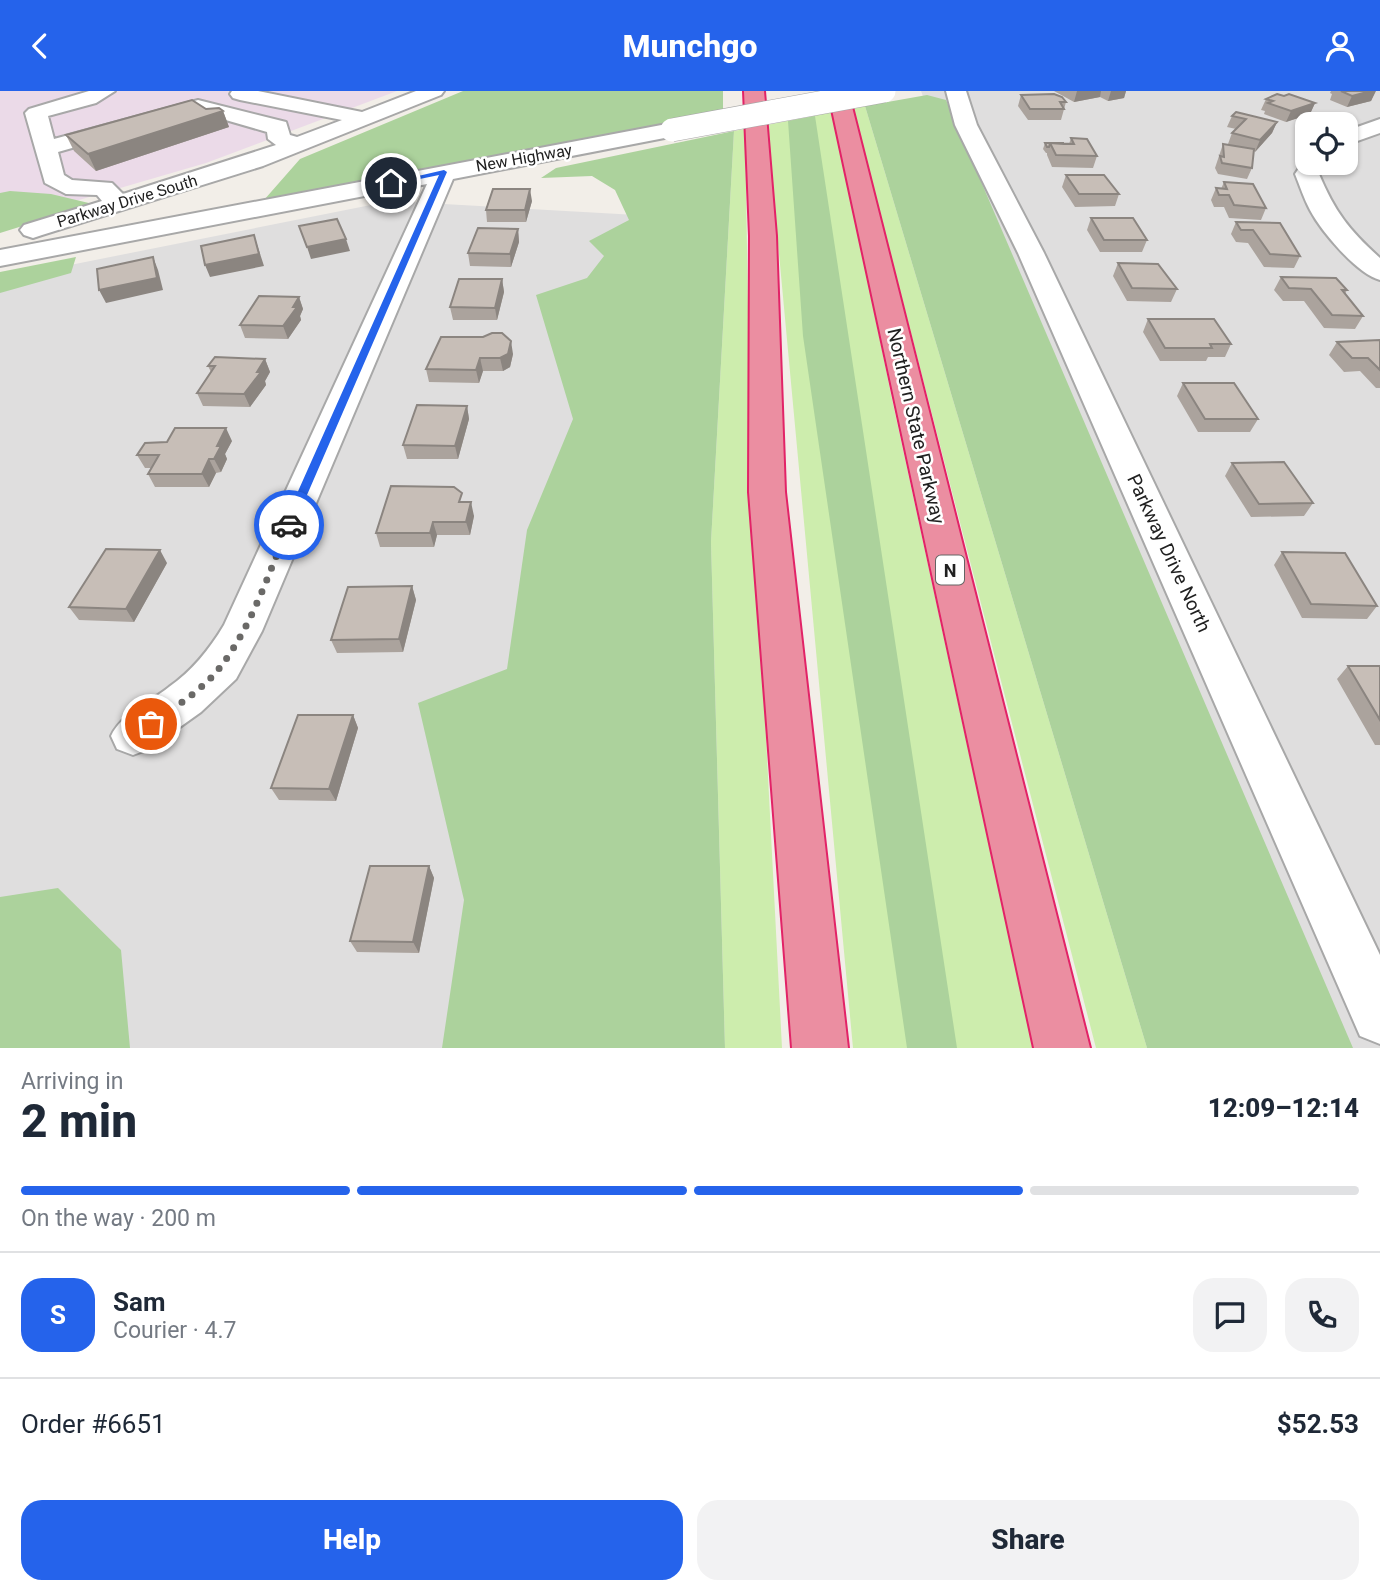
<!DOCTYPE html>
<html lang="en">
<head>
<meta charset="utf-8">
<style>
  body { margin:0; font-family:Roboto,sans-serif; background:#f2f2f3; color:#1f2937; height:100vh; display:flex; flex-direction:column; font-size:26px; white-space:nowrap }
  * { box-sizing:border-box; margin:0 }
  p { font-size:23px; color:#747a83 }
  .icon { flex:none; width:38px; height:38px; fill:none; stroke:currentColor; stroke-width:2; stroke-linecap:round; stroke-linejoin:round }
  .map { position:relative; height:957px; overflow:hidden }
  .sheet { display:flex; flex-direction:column; background:#fff; flex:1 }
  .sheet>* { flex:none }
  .fabs { position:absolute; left:1295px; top:21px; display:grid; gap:14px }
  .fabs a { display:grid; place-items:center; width:63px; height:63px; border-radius:14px; background:#fff; box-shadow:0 2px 5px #0004; font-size:35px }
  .pin { position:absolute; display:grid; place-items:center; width:60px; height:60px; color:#fff; margin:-30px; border:4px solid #fff; border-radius:50%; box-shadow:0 2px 7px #0007 }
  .courier { position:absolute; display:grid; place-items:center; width:70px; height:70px; margin:-35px; border:5px solid #2563eb; border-radius:50%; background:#fff; color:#222; box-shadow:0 2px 9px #0007 }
  .overview em { font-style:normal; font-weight:800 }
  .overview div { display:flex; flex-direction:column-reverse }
  .overview { display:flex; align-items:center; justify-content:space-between; height:119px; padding:0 21px }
  h1 { font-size:46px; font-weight:800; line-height:52px }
  .bar { display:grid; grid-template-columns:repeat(4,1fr); gap:10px 7px; align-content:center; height:84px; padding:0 21px }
  .bar i { height:9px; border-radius:5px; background:#e0e1e3 }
  .bar .active { background:#2563eb }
  .bar p { grid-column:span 4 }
  .line { display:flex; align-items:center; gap:18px; padding:0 21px; border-top:2px solid #e0e1e3 }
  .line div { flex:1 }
  .round { display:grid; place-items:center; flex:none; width:74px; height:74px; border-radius:21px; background:#f2f2f3 }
  .action { display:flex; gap:14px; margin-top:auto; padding:14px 21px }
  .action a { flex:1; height:80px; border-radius:21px; background:#2563eb; color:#fff; font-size:28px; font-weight:800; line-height:80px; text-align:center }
  .action a+a { background:#f2f2f3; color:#1f2937 }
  header { display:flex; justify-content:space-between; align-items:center; height:91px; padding:0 21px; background:#2563eb; color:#fff; font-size:32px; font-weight:800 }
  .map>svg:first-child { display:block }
</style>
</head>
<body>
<header><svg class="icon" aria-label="back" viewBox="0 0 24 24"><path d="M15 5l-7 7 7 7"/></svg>Munchgo<svg class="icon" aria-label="person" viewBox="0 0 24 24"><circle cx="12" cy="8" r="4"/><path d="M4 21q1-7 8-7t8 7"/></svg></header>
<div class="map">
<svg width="1380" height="957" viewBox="0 0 1380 957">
  <rect width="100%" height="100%" fill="#f2eee8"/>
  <path fill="#dfdede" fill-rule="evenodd" d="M921 0H1380V957H1271ZM1307 33H1346V72H1307Z
    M391 110 672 126 599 957H0V188Z"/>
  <path fill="#ebdae8" d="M0 0H397L206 72 0 132Z"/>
  <path fill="#cdedad" d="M865 15 1147 957H1096L853 18Z
    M833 21 892 308 1033 957H853L767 34Z
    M745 38 750 336 782 957H725L711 451 734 40Z"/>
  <path fill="#acd29c" d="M463 0H723V21L264 109 300 68Z
    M927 4 946 9 1353 957H1147L865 15Z
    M815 25 957 957H907L803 245 788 30Z
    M734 40 711 451 725 957H442L464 809 418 612 507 578 527 439 573 328 536 204 587 187 604 165 589 150 629 129 615 99 592 85 541 87 556 77Z
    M10 100 51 103 93 113 0 142V102Z
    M76 166 71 182 0 202V181Z
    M58 797 121 859 130 957H0V806Z"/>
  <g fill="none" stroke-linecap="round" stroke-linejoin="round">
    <g stroke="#a8a8a8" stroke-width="4">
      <path id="minor" d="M89 0H115L96 12 48 25 54 48 198 9 286 31 290 44 297 46 342 29 240 9 233 7 230 3 232 0H258L362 21 416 0H444L441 4 263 75 42 144 33 147 24 144 20 139 24 134 102 110 97 104 66 103 45 92 25 22 29 18ZM198 21 267 41 268 48 276 54 123 103 112 92 72 89 64 84 58 61Z
        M946 0H966L977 34 1044 162 1380 864V953L1360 945 1018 162 955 34Z
        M1380 28V42L1346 54V40Z
        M672 32 680 34 683 39 680 44 453 88 262 540 236 588 201 621 149 658 133 664 117 658 111 645C122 622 149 612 169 596 193 579 209 559 224 534L427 93 0 175V159Z
        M1306 67 1307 72H1326L1319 83C1335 121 1349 139 1380 167V189C1357 183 1321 140 1310 119 1304 108 1300 95 1295 83Z"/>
    </g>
    <g stroke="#e22367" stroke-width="4">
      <path id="highway" d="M744 0H764L776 145 785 401 848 957H792L749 401 750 145Z
        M828 0H848L1090 957H1034Z"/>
    </g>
    <use href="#minor" fill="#fff" fill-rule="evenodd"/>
    <use href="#highway" fill="#eb8ea1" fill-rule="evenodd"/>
    <g stroke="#a8a8a8" stroke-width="24" stroke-linecap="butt">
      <path id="minor-bridge" d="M672 39 884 0"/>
    </g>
    <use href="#minor-bridge" stroke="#fff" stroke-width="23"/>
  </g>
  <path fill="#aba39d" d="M1054 0H1126L1124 7 1108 10 1100 6 1074 11Z
    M1331 0H1375L1371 10 1347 16 1330 9 1332 3 1330 2Z
    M1021 4 1066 11 1061 29H1028L1018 15Z
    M1284 5 1315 12 1310 23 1286 31 1264 23 1265 20 1261 19 1266 8Z
    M206 18 223 20 229 36 96 80 74 60 66 44Z
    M1232 25 1277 31 1272 42 1255 61 1254 60 1252 77 1247 88 1218 83 1215 77 1223 53H1228L1232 42 1236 38 1227 36Z
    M1071 47 1097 65 1093 77 1052 76 1047 64V62H1046L1043 58 1045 52 1069 53Z
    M1066 84 1119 103 1115 115 1075 116 1062 96Z
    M1224 91 1266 117 1261 129 1229 127 1224 116H1214L1211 109 1216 97 1221 98Z
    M532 110 526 131H487L486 119Z
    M1091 127 1147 149 1142 161H1100L1087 139Z
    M1236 131 1280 132 1300 165 1294 177 1264 176 1248 152 1236 151 1231 143Z
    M518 138 519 151 511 176 470 175 468 162Z
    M1118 172 1177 198 1171 211 1127 210 1113 185Z
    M1281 186 1347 199 1345 203 1363 225 1355 238 1324 237 1304 210H1283L1274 199Z
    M502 188 504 201 497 229H453L450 216Z
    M299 206 303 218 300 225 301 229 288 248 245 247 240 234Z
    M1148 228 1231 253 1225 266H1208L1206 270H1160L1143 241Z
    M483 246 513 263 510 276 503 280H483L479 292 429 291 426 278Z
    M1380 249V297H1376L1360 280 1344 281 1329 264 1337 251Z
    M265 268 270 281 265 290 266 294 250 316 203 315 197 302 211 281 208 275Z
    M1183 292 1258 328 1250 341H1198L1177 305Z
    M467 315 469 328 458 368H407L403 354Z
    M232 350 225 363 227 368 221 381 216 382 209 396H155L148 383 151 377H145L137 364Z
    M1232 372 1313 412 1304 425 1251 426 1225 385Z
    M464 411 474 425 470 444H437L434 456H380L376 442Z
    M1282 461 1377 515 1367 528 1302 527 1274 474Z
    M167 472 134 531 79 529 69 516Z
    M412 495 416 509 403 561 337 562 331 549Z
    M1348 575H1380V654H1375L1337 588Z
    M353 624 358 637 336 710 279 709 271 697Z
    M429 775 434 787 419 862 357 861 350 850Z"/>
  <path fill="#8b8580" d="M1077 0H1101L1100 6 1074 11Z
    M1111 0H1126L1124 7 1108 10Z
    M1371 0H1376L1371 10 1347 16 1352 5Z
    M1315 12 1310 23 1286 31 1291 20Z
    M223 20 229 36 96 80 88 63Z
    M1277 31 1272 42 1255 61 1260 49Z
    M530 98 532 110 526 131 525 119Z
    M518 138 519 151 511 176 510 163Z
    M254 144 264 175 210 186 205 174Z
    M346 148 350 160 311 168 307 156Z
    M153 166 158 179 163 199 106 212 99 199Z
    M502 188 504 201 497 229 495 217Z
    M299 206 303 218 300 225 301 229 288 248 283 235Z
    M511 250 513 263 510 276 503 280 500 267Z
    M480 267 483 280 479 292 476 279Z
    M265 268 270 281 265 290 266 294 250 316 244 303Z
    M467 315 469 328 458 368 455 355Z
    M226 337 232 350 225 363 227 368 221 381 214 368 217 355Z
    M209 368 216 382 209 396 202 383Z
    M471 411 474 425 470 444 466 431Z
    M433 431 437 444 434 456 430 442Z
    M160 459 167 472 134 531 126 518Z
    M412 495 416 509 403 561 399 548Z
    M353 624 358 637 336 710 329 698Z
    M429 775 434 787 419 862 413 851Z"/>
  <path fill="#c7beb7" stroke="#8b8580" stroke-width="2" d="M1341 0H1371L1352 5Z
    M1054 3 1062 6 1066 11H1060L1064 18H1030L1021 4Z
    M1277 3 1284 5 1289 3 1315 12 1291 20 1268 12 1273 10 1266 8Z
    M192 9 206 18 219 17 223 20 88 63 66 44Z
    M1236 21 1277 31 1260 49 1232 42 1246 28 1232 25Z
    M1071 47 1087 48 1097 65 1056 64 1050 52 1074 53Z
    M1045 52H1063V53L1050 52 1049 56H1047Z
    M1223 53 1254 58 1252 77 1222 72 1220 65 1224 66Z
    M1066 84H1104L1119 103H1079Z
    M1224 91 1253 93 1266 117 1234 114 1229 104H1219L1216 97 1227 98Z
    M493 98H530L525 119H486Z
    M1091 127H1133L1147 149H1104Z
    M337 128 346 148 307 156 299 135Z
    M1236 131 1280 132 1300 165 1270 163 1253 139H1241Z
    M478 137 518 138 510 163 468 162Z
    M254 144 259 163 205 174 201 155Z
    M153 166 157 187 99 199 97 178Z
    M1118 172 1158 173 1177 198 1132 197Z
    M1281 186 1336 187 1347 199H1342L1363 225 1332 224 1311 198 1289 197Z
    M459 188H502L495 217 450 216Z
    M259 205 299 206 293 216H297L283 235 240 234Z
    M1148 228H1214L1231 253H1210L1212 257H1165Z
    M492 242H502L511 250 508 263 500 267H480L476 279 426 278 441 246H483Z
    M1380 249V279L1368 267H1352L1337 251Z
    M215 266 265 268 257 281H261L244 303 197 302 215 275H208Z
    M1183 292H1234L1258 328H1205Z
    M417 314 467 315 455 355 403 354Z
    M175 337H226L217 355H221L214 368H209L202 383H148L159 364H137L145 352 167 351Z
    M1284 371 1313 412 1259 413 1232 372Z
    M391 395 454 396 462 402 459 411H471L466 431H433L430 442H376Z
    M106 458 160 459 126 518 69 516Z
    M1282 461 1345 462 1377 515 1311 513Z
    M412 495 399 548 331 549 348 496Z
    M1348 575H1380V629Z
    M298 624H353L329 698 271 697Z
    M370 775H429L413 851 350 850Z"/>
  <path fill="#2563eb" d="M444 79 447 81 294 434 289 438 285 437 283 434 439 84 391 94 388 92Z"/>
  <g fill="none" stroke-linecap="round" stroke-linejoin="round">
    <path stroke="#6a6967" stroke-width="7" stroke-dasharray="0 12.6" d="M151 633C175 616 203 599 221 575 252 535 269 481 289 434"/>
  </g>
  <g text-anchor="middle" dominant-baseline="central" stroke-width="5" stroke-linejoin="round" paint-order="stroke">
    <g font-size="16" fill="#212121" stroke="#fff">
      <text transform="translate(524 67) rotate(-10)">New Highway</text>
      <text transform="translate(127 110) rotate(-17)">Parkway Drive South</text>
    </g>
    <rect fill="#fff" stroke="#646464" stroke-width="2" x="936" y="464.5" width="28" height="29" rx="5"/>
    <g font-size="18" font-weight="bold" fill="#212121">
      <text x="950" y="479">N</text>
    </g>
    <g font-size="19" fill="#212121" stroke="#fff">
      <text transform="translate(916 335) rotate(77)">Northern State Parkway</text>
      <text transform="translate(1169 462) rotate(65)">Parkway Drive North</text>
    </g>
  </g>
</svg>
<div class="fabs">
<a><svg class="icon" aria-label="locate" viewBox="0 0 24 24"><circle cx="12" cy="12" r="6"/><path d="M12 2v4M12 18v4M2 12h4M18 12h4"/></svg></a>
</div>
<div class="pin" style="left:151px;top:633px;background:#ea580c"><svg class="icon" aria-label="bag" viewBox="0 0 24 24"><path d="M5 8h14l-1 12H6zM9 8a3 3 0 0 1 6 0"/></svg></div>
<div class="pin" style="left:391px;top:92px;background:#1f2937"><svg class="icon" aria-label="home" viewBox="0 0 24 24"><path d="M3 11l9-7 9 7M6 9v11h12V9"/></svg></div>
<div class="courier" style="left:289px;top:434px"><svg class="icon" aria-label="car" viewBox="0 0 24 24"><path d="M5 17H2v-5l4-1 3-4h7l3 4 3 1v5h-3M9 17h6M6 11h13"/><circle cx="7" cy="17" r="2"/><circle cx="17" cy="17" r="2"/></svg></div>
</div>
<section class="sheet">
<div class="overview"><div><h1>2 min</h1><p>Arriving in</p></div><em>12:09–12:14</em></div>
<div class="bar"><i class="active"></i><i class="active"></i><i class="active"></i><i></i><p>On the way · 200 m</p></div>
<div class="line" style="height:126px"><b class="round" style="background:#2563eb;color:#fff">S</b><div><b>Sam</b><p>Courier · 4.7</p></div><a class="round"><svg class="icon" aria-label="chat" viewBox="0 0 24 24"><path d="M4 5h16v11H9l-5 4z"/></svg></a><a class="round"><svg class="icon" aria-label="phone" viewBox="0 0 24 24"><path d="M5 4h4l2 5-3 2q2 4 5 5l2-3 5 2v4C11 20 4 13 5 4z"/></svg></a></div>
<div class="line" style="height:91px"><div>Order #6651</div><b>$52.53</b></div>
<div class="action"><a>Help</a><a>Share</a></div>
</section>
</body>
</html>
